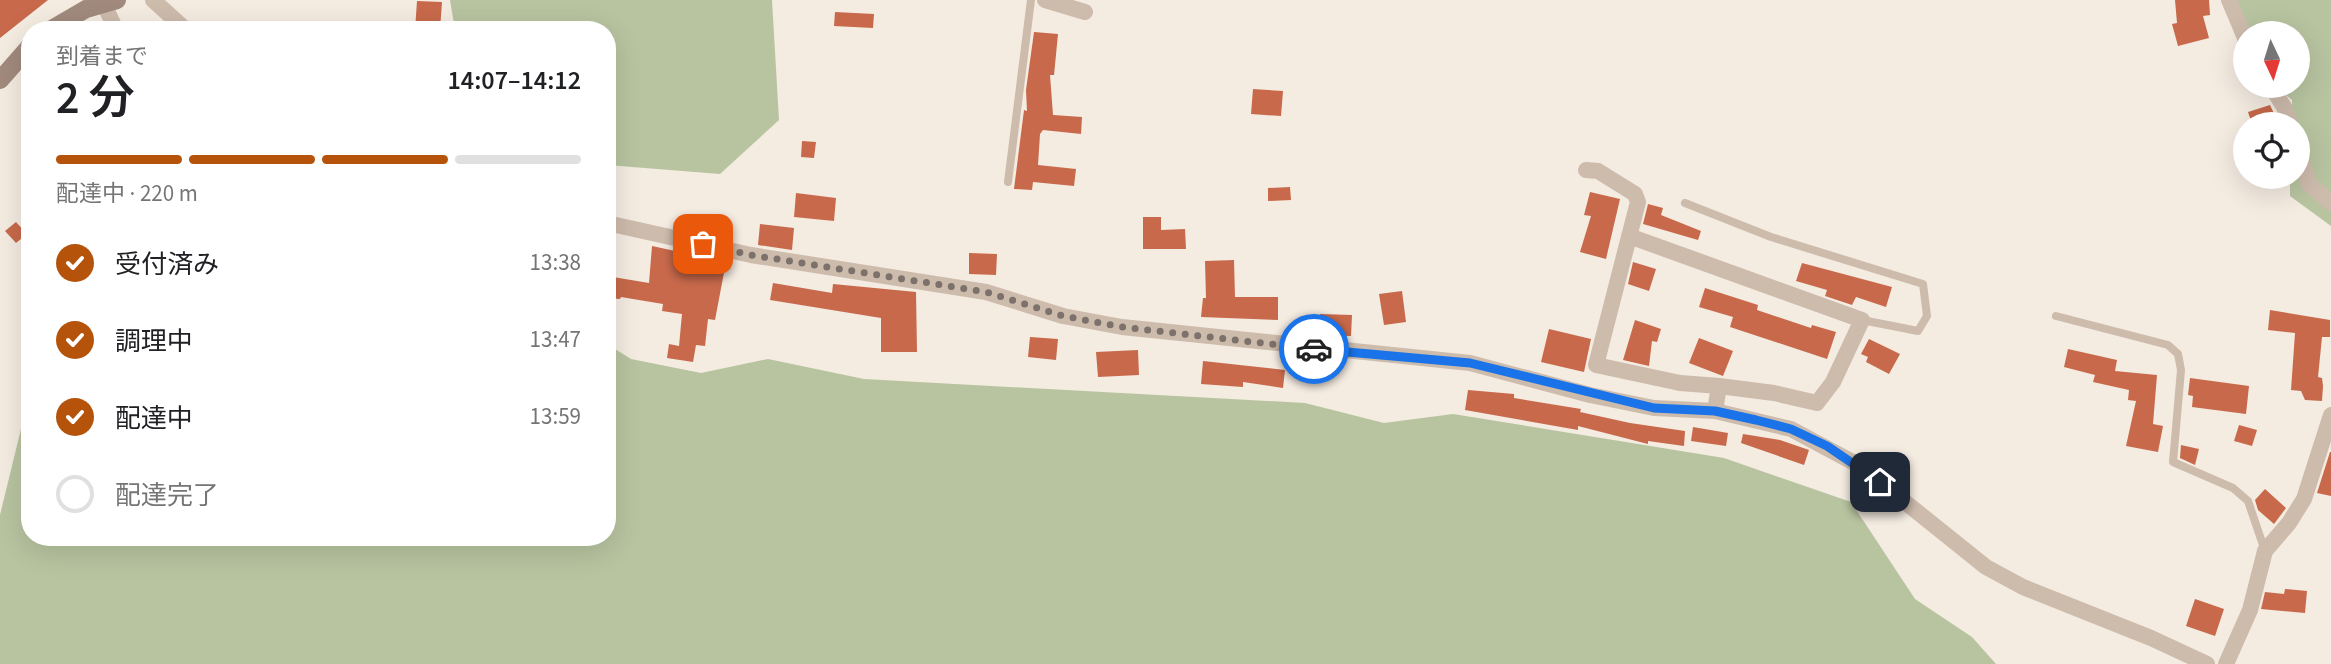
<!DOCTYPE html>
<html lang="ja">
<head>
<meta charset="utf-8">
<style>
  body { margin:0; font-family:"Source Sans 3","Noto Sans JP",sans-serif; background:#f6f6f6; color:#202124; height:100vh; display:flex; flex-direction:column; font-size:26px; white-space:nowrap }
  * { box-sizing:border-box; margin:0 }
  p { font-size:23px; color:#757577 }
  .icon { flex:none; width:38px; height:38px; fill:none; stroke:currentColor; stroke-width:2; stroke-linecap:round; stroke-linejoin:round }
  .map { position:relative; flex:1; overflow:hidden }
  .sheet { position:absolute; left:21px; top:21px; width:595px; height:525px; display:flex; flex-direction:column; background:#fff; border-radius:28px; box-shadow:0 7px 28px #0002 }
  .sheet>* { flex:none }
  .needle { width:46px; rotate:176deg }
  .tools { position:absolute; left:2233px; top:21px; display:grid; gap:14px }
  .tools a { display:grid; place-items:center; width:77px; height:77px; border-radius:50%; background:#fff; box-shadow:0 7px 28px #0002; font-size:35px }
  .pin { position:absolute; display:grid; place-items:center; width:60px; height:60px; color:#fff; margin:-30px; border-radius:14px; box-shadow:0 4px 10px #0006 }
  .courier { position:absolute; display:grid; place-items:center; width:70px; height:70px; margin:-35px; border:5px solid #1a73e8; border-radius:50%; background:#fff; color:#222; box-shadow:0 2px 9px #0007 }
  .headline em { font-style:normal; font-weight:600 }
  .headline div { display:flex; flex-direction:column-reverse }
  .headline { display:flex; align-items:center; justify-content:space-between; height:119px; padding:0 35px }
  h1 { font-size:46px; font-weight:600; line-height:52px }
  .bar { display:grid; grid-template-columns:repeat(4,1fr); gap:10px 7px; align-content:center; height:84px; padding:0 35px }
  .bar i { height:9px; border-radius:5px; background:#e0e0e0 }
  .bar .current { background:#b45309 }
  .bar p { grid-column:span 4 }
  ol { padding:0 35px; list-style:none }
  li { display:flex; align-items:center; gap:21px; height:77px }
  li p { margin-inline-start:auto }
  li .icon { padding:7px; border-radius:50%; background:#b45309; color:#fff; stroke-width:4 }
  li:last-child { color:#757577 }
  li i { width:38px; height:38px; border:4px solid #e0e0e0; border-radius:50% }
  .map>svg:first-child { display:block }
</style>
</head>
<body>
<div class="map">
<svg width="2331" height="664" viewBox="0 0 2331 664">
  <rect width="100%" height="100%" fill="#f4ebe1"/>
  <path fill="#b8c4a0" d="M450 0H772L779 120 720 174 607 165V30H455Z
    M2236 0H2331V226L2290 196V177H2298V124H2292V100L2275 86H2298V33H2245V60L2238 53Z
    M607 344 631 359 701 373 768 359 864 379 1305 403 1384 423 1453 414 1724 458 1851 502 1915 599 1972 637 1996 664H0V515L30 392V537H607Z"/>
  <path fill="#c8694b" d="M0 0H48L0 38Z
    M2175 0H2209L2210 15 2203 16 2209 38 2178 46 2172 24 2177 23Z
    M417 1 442 2 440 30H415Z
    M835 12 874 14 873 28 834 26Z
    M1034 32 1058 34 1054 75H1050L1053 115 1082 117 1081 134 1043 130 1040 134 1038 165 1076 169 1074 186 1033 182 1032 190 1014 189 1024 110 1027 111 1026 90Z
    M1253 89 1283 91 1281 116 1251 114Z
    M2270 105 2279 124H2252L2248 112Z
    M802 141 816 142 814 158 801 157Z
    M1290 187 1291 200 1268 201V188Z
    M1590 192 1620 199 1606 259 1580 252 1591 216 1584 215Z
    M796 193 836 198 834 221 794 217Z
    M1648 204 1663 208 1661 215 1701 231 1698 240 1643 224Z
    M1143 217H1161V230L1185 229 1186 249H1143Z
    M16 222 27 234 16 243 5 231Z
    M760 224 794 228 792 250 758 245Z
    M652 246 726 262 715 320 708 319 705 346 696 345 693 362 667 358 669 344 679 346 682 314 662 311 663 304 621 297 620 299 607 298V276L649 283Z
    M969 253 997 254 996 275 969 274Z
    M1234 260 1235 297H1278V320L1201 317 1203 298H1206L1205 261Z
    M1633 262 1656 269 1649 291 1628 284Z
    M1802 263 1892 287 1886 307 1856 297 1852 305 1825 296 1827 290 1796 281Z
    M773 283 832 293 833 284 916 292 917 352H881V318L770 300Z
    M1705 288 1758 305 1757 310 1811 328 1812 325 1836 332 1827 359 1730 327 1733 317 1699 307Z
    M1402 291 1406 322 1384 325 1379 294Z
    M2270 310 2330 320V337H2322L2318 377 2322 378 2323 386 2322 401 2305 400 2301 391 2291 390 2295 333 2268 330Z
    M1320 314 1352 315 1351 336 1319 335Z
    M1635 320 1661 329 1657 342 1652 341 1649 366 1623 360Z
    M1549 329 1591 339 1584 372 1541 362Z
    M1030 337 1058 339 1056 360 1028 357Z
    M1699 338 1733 351 1723 376 1689 363Z
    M1869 339 1900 354 1889 374 1866 362 1868 357 1861 354Z
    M2068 349 2117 360 2115 371 2157 375 2153 424 2163 426 2158 452 2126 446 2136 401 2128 400 2129 390 2093 382 2095 375 2064 367Z
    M1138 350 1139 375 1098 377 1096 352Z
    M1203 361 1285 370 1283 388 1243 382V387L1201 384Z
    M2190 378 2249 386 2246 414 2192 407 2193 396 2188 395Z
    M1468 390 1514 394V398L1581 409 1580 412 1630 423 1685 431 1684 446 1648 441V444L1578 426V430L1465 410Z
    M2239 425 2257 430 2252 446 2234 441Z
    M1693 427 1728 433 1726 446 1691 441Z
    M1743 434 1780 440 1809 450 1804 465 1741 443Z
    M2181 445 2199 449 2195 465 2180 458Z
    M2330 452H2331V496L2317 493Z
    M2265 489 2286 508 2274 524 2258 510 2255 500Z
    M2285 589 2307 591 2305 613 2261 609 2265 592 2284 594Z
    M2195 599 2224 609 2215 636 2186 626Z"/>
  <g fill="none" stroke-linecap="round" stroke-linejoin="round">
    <path stroke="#cdbbac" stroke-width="8" d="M1008 182 1031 0
      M1685 203 1771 237 1923 284 1927 316 1918 331 1862 320
      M2056 316 2168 345 2178 354 2181 370 2173 462 2233 488 2248 501 2265 551"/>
    <path stroke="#cdbbac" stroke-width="16" d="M153 0 186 30
      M1045 0 1085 12
      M2229 0 2245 38
      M104 4 116 30
      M2271 86 2284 107 2290 124
      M2298 149 2309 184 2331 203
      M1586 170 1598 171 1635 194 1638 202 1596 365 1680 383 1719 386 1715 411
      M607 223 751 255 986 292 1063 316 1122 327 1470 363 1590 395 1654 408 1715 411 1791 429 1860 466 1986 567 2023 587 2151 638 2207 664
      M1629 236 1862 320 1833 382 1817 403 1774 393 1719 386
      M2226 664 2250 610 2265 551 2289 523 2304 499 2331 415"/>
    <path stroke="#a18a7d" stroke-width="18" d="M50 30 86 9 117 0
      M0 80 30 46"/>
  </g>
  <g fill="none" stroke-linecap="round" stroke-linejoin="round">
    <path stroke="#7c716b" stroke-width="7" stroke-dasharray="0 12.6" d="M703 244 751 255 986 292 1063 316 1122 327 1314 349"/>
    <path stroke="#1a73e8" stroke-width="9" d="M1314 349 1470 363 1654 408 1715 411 1756 420 1791 429 1827 446 1880 482"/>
  </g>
</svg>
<div class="tools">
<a><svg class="needle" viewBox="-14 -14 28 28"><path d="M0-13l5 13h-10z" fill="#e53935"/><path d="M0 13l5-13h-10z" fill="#757577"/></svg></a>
<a><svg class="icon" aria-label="locate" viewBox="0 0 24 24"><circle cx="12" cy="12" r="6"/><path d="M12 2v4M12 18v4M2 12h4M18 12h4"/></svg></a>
</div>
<div class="pin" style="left:703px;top:244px;background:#ea580c"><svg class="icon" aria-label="bag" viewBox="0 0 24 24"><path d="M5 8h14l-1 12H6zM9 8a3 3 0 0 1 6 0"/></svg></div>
<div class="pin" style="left:1880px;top:482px;background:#1f2937"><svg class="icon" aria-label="home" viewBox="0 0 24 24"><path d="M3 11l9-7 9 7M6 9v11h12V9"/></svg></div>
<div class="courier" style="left:1314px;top:349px"><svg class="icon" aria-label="car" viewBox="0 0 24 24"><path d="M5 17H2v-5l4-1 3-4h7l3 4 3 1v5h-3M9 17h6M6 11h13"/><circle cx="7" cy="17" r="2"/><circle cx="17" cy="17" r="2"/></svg></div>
<section class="sheet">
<div class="headline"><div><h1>2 分</h1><p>到着まで</p></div><em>14:07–14:12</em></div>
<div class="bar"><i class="current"></i><i class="current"></i><i class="current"></i><i></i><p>配達中 · 220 m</p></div>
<ol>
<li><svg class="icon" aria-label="check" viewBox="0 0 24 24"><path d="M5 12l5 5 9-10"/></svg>受付済み<p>13:38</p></li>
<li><svg class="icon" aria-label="check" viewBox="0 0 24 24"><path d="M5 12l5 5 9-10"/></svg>調理中<p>13:47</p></li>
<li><svg class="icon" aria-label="check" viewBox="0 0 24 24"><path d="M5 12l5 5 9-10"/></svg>配達中<p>13:59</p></li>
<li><i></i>配達完了</li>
</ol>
</section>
</div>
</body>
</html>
